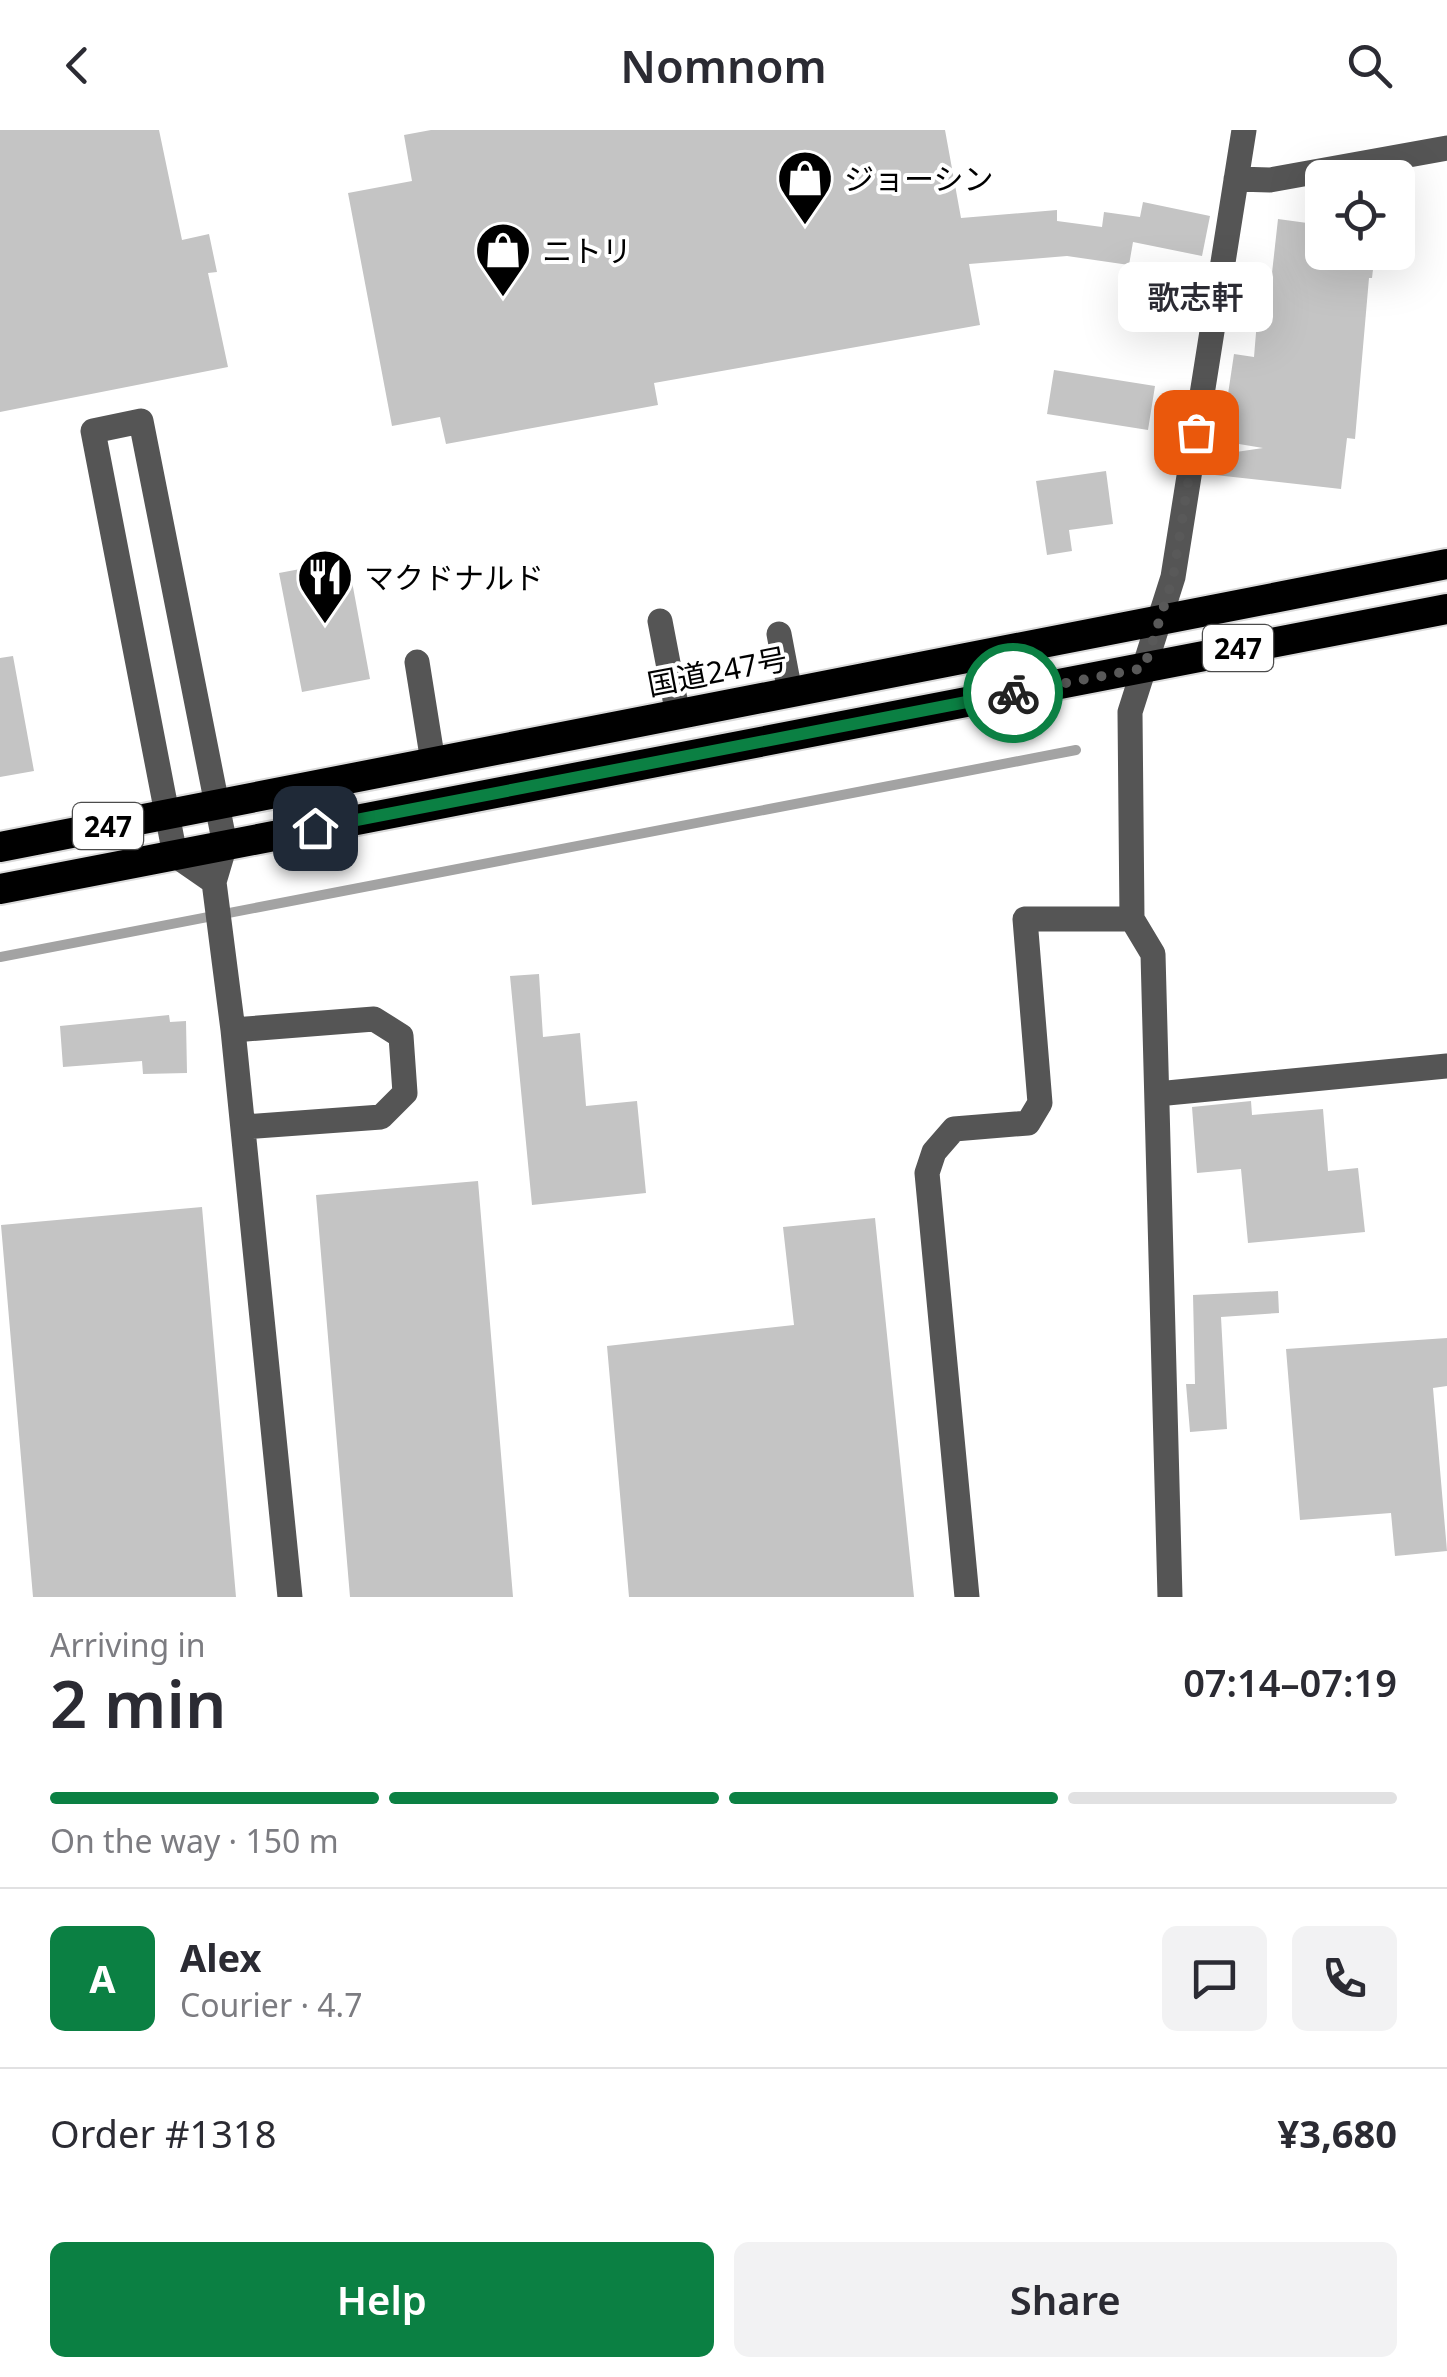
<!DOCTYPE html>
<html lang="en">
<head>
<meta charset="utf-8">
<style>
  body { margin:0; font-family:"Noto Sans","Noto Sans JP",sans-serif; background:#f2f2f3; color:#2b2b33; height:100vh; display:flex; flex-direction:column; font-size:38px; white-space:nowrap }
  * { box-sizing:border-box; margin:0 }
  p { font-size:32px; color:#7c7c81 }
  .icon { flex:none; width:55px; height:55px; fill:none; stroke:currentColor; stroke-width:2; stroke-linecap:round; stroke-linejoin:round }
  .map { position:relative; height:1467px; overflow:hidden }
  .details { display:flex; flex-direction:column; background:#fff; flex:1 }
  .details>* { flex:none }
  .tools { position:absolute; left:1305px; top:30px; display:grid; gap:20px }
  .tools a { display:grid; place-items:center; width:110px; height:110px; border-radius:15px; background:#fff; box-shadow:0 10px 40px #0002; font-size:50px }
  .pin { position:absolute; display:grid; place-items:center; width:85px; height:85px; color:#fff; margin:-42px; border-radius:20px; box-shadow:0 5px 15px #0006 }
  .courier { position:absolute; display:grid; place-items:center; width:100px; height:100px; margin:-50px; border:8px solid #0b8043; border-radius:50%; background:#fff; color:#222; box-shadow:0 2px 12px #0007 }
  .bubble { position:absolute; height:70px; border-radius:15px; background:#fff; box-shadow:0 10px 40px #0002; font-size:32px; font-weight:600; line-height:70px; text-align:center }
  .headline em { font-style:normal; font-weight:600 }
  .headline div { display:flex; flex-direction:column-reverse }
  .headline { display:flex; align-items:center; justify-content:space-between; height:170px; padding:0 50px }
  h1 { font-size:65px; font-weight:600; line-height:75px }
  .bar { display:grid; grid-template-columns:repeat(4,1fr); gap:15px 10px; align-content:center; height:120px; padding:0 50px }
  .bar i { height:12px; border-radius:8px; background:#e1e1e2 }
  .bar .current { background:#0b8043 }
  .bar p { grid-column:span 4 }
  .line { display:flex; align-items:center; gap:25px; padding:0 50px; border-top:2px solid #e1e1e2 }
  .line div { flex:1 }
  .round { display:grid; place-items:center; flex:none; width:105px; height:105px; border-radius:15px; background:#f2f2f3 }
  .primary-button { display:flex; gap:20px; margin-top:auto; padding:20px 50px }
  .primary-button a { flex:1; height:115px; border-radius:15px; background:#0b8043; color:#fff; font-size:40px; font-weight:600; line-height:115px; text-align:center }
  .primary-button a+a { background:#f2f2f3; color:#2b2b33 }
  header { display:flex; justify-content:space-between; align-items:center; height:130px; padding:0 50px; background:#fff; font-size:45px; font-weight:600 }
  .map>svg:first-child { display:block }
</style>
</head>
<body>
<header><svg class="icon" aria-label="back" viewBox="0 0 24 24"><path d="M15 5l-7 7 7 7"/></svg>Nomnom<svg class="icon" aria-label="search" viewBox="0 0 24 24"><circle cx="10" cy="10" r="6"/><path d="M15 15l6 6"/></svg></header>
<div class="map">
<svg width="1447" height="1467" viewBox="0 0 1447 1467">
  <rect width="100%" height="100%" fill="#fff"/>
  <g fill="none" stroke-linecap="round" stroke-linejoin="round">
    <path stroke="#a3a3a3" stroke-width="10" d="M0 827 1076 620"/>
  </g>
  <path fill="#c4c4c4" d="M0 0H159L182 110 209 104 217 142 208 143 228 237 0 282Z
    M431 0H945L961 88 1057 80V91L1102 97 1104 82 1140 87 1143 72 1210 86 1202 126 1133 112 1129 135 1067 126 969 134 980 195 654 253 658 275 446 314 440 287 392 296 348 63 412 51 404 5Z
    M1278 89 1322 95V122H1375L1372 148H1369L1355 309 1347 308 1341 359 1206 344 1209 326 1263 318 1221 311 1234 224 1254 227 1261 142 1272 143Z
    M1054 240 1155 256 1148 300 1047 284Z
    M1106 341 1113 394 1069 400 1072 421 1047 425 1036 351Z
    M348 430 370 549 302 562 279 443Z
    M13 526 34 641 0 647V528Z
    M539 844 543 907 580 903 586 976 637 971 646 1063 532 1075 510 846Z
    M169 885 170 892 186 891 187 943 143 944 142 931 63 937 60 896Z
    M1251 971 1252 985 1323 979 1328 1041 1358 1038 1365 1102 1248 1113 1241 1039 1197 1043 1192 977Z
    M478 1051 513 1467H350L316 1065Z
    M202 1077 236 1467H33L1 1095Z
    M875 1088 914 1467H629L607 1216 794 1195 783 1097Z
    M1278 1161 1279 1183 1221 1187 1227 1299 1190 1302 1186 1254H1195L1193 1165Z
    M1447 1208V1256L1433 1258 1447 1421 1395 1426 1391 1383 1300 1390 1286 1219Z"/>
  <g fill="none" stroke-linecap="round" stroke-linejoin="round">
    <g stroke="#dbdbdb" stroke-width="34">
      <path id="highway" d="M0 717 1447 434
        M0 759 1447 479"/>
    </g>
    <path stroke="#555" stroke-width="25" d="M1236 49 1270 50 1447 18
      M660 491 678 585
      M779 504 790 562
      M417 532 433 632
      M214 752 175 725 93 301 141 291 225 715 214 752 233 900 290 1467
      M233 900 374 889 401 906 405 963 381 987 243 997
      M1157 964 1447 936
      M967 1467 927 1043 934 1022 954 999 1028 993 1040 973 1025 789H1132
      M1170 1467 1153 824 1132 789 1130 582 1173 447 1244 0"/>
    <use href="#highway" stroke="#000" stroke-width="30"/>
  </g>
  <g fill="none" stroke-linecap="round" stroke-linejoin="round">
    <path stroke="#595959" stroke-width="10" stroke-dasharray="0 18" d="M1013 563 1144 538 1173 448 1196 302"/>
    <path stroke="#0b8043" stroke-width="12" d="M315 698 1013 563"/>
  </g>
  <defs>
    <g id="shop-pin" transform="scale(2.875)"><path d="M0 17L-7.5 6A9.5 9.5 0 1 1 7.5 6Z" fill="#000" stroke="#fff"/><path d="M-5-2.5h2.3a2.7 3.5 0 0 1 5.4 0H5L5.5 6h-11ZM-1.5-2.5h3a1.5 2.3 0 0 0-3 0Z" fill="#fff"/></g>
    <g id="restaurant-pin" transform="scale(2.875)"><path d="M0 17L-7.5 6A9.5 9.5 0 1 1 7.5 6Z" fill="#000" stroke="#fff"/><path d="M-5-6h1v4h1v-4h1v4h1v-4h1v5L-1.5 .5V6h-2V.5L-5-1ZM5-6V6H3V1.5H1.5Q1.5-4 5-6Z" fill="#fff"/></g>
  </defs>
  <g fill-rule="evenodd">
    <use href="#shop-pin" x="805" y="48"/>
    <use href="#shop-pin" x="503" y="120"/>
    <use href="#restaurant-pin" x="325" y="447"/>
  </g>
  <g text-anchor="middle" dominant-baseline="central" stroke-width="8" stroke-linejoin="round" paint-order="stroke">
    <g fill="#fff" stroke="#4c4c4c" stroke-width="2.5">
      <rect x="1203" y="495" width="70" height="46" rx="8"/>
      <rect x="73" y="673" width="70" height="46" rx="8"/>
    </g>
    <g font-size="28" font-weight="bold" fill="#000">
      <text x="1238" y="518">247</text>
      <text x="108" y="696">247</text>
    </g>
    <g font-size="30" fill="#000" stroke="#fff" text-anchor="start">
      <text x="844" y="48">ジョーシン</text>
      <text x="542" y="120">ニトリ</text>
      <text x="364" y="447">マクドナルド</text>
    </g>
    <g font-size="30" fill="#000" stroke="#fff">
      <text transform="translate(717 541) rotate(-11)">国道247号</text>
    </g>
  </g>
</svg>
<div class="tools">
<a><svg class="icon" aria-label="locate" viewBox="0 0 24 24"><circle cx="12" cy="12" r="6"/><path d="M12 2v4M12 18v4M2 12h4M18 12h4"/></svg></a>
</div>
<div class="pin" style="left:1196px;top:302px;background:#ea580c"><svg class="icon" aria-label="bag" viewBox="0 0 24 24"><path d="M5 8h14l-1 12H6zM9 8a3 3 0 0 1 6 0"/></svg></div>
<div class="pin" style="left:315px;top:698px;background:#1f2937"><svg class="icon" aria-label="home" viewBox="0 0 24 24"><path d="M3 11l9-7 9 7M6 9v11h12V9"/></svg></div>
<div class="courier" style="left:1013px;top:563px"><svg class="icon" aria-label="bike" viewBox="0 0 24 24"><circle cx="6" cy="16" r="4"/><circle cx="18" cy="16" r="4"/><path d="M6 16l4-8h5l3 8M10 8l3 8H6M13 5h3"/></svg></div>
<div class="bubble" style="left:1118px;top:132px;width:155px">歌志軒</div>
</div>
<section class="details">
<div class="headline"><div><h1>2 min</h1><p>Arriving in</p></div><em>07:14–07:19</em></div>
<div class="bar"><i class="current"></i><i class="current"></i><i class="current"></i><i></i><p>On the way · 150 m</p></div>
<div class="line" style="height:180px"><b class="round" style="background:#0b8043;color:#fff">A</b><div><b>Alex</b><p>Courier · 4.7</p></div><a class="round"><svg class="icon" aria-label="chat" viewBox="0 0 24 24"><path d="M4 5h16v11H9l-5 4z"/></svg></a><a class="round"><svg class="icon" aria-label="phone" viewBox="0 0 24 24"><path d="M5 4h4l2 5-3 2q2 4 5 5l2-3 5 2v4C11 20 4 13 5 4z"/></svg></a></div>
<div class="line" style="height:130px"><div>Order #1318</div><b>¥3,680</b></div>
<div class="primary-button"><a>Help</a><a>Share</a></div>
</section>
</body>
</html>
